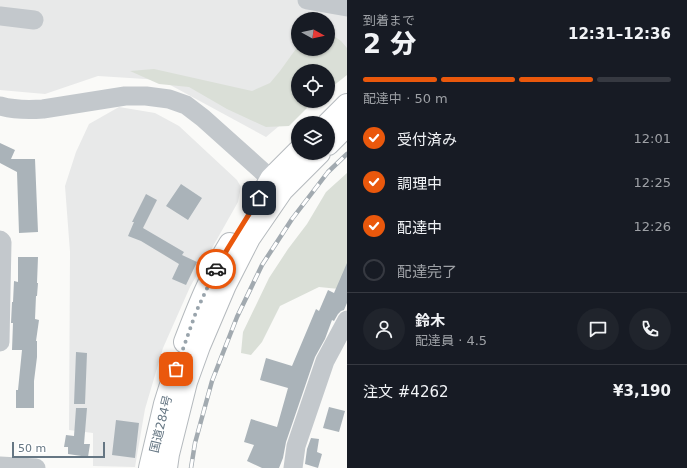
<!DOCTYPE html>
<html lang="ja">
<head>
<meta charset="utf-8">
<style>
  body { margin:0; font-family:"DejaVu Sans","Noto Sans JP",sans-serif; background:#20242c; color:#f1f3f6; height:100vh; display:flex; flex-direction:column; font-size:15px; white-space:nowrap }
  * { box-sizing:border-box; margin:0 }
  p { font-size:13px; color:#9ea1a6 }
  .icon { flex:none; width:22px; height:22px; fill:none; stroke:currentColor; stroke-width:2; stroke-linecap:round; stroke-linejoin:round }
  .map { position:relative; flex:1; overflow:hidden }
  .details { display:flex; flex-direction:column; background:#171b24; width:340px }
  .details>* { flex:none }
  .needle { width:26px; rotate:98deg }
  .buttons { position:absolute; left:291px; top:12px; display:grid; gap:8px }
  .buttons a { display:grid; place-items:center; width:44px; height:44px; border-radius:50%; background:#171b24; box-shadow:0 1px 3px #0004; font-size:20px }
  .scale { position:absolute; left:12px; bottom:10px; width:93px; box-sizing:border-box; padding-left:4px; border:2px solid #657683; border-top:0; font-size:11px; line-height:14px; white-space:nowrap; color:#657683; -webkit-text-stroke:3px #fff; paint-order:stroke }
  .pin { position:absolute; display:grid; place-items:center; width:34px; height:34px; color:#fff; margin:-17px; border-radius:8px; box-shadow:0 2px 6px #0006 }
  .courier { position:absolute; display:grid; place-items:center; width:40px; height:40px; margin:-20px; border:3px solid #ea580c; border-radius:50%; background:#fff; color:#222; box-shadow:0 1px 5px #0007 }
  .summary em { font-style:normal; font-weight:800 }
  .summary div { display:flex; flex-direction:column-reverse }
  .summary { display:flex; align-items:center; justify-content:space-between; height:68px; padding:0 16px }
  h1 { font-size:26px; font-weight:800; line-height:30px }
  .bar { display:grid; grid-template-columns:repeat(4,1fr); gap:6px 4px; align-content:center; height:48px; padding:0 16px }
  .bar i { height:5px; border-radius:3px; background:#363941 }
  .bar .selected { background:#ea580c }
  .bar p { grid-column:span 4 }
  .line { display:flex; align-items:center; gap:10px; padding:0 16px; border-top:1px solid #363941 }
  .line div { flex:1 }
  .round { display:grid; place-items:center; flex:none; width:42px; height:42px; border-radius:21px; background:#20242c }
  ol { padding:0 16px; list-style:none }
  li { display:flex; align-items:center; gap:12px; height:44px }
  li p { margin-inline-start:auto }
  li .icon { padding:4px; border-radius:50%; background:#ea580c; color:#fff; stroke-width:4 }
  li:last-child { color:#9ea1a6 }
  li i { width:22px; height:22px; border:2px solid #363941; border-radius:50% }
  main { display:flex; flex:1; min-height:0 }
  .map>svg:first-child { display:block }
</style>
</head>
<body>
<main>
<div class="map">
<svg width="347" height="468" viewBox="0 0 347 468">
  <rect width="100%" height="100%" fill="#fafaf8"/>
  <path fill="#e8e9e9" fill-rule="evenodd" d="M0 0H347V70L298 71V101H309L266 137 161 80 98 76 45 94 0 90ZM298 19H328V49H298Z
    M119 107 155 113 179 126 237 180 241 187 238 202 190 287 163 348 145 409 135 467 93 466V433L69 430 70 252 65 186 76 152 89 124Z"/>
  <path fill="#dadfd7" d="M328 32 341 41 347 48V75L328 90V71H298V101H314L289 126 266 127 227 109 189 87 159 84 130 71 154 69 252 91 270 83 280 71 298 46V49H328Z
    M347 173V292L339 289 319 287 280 306 262 342 251 355 241 353 243 332 269 278 288 249 307 224 326 192Z"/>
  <path fill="#aab3b9" d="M0 143 15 150 11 159H35L38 232 19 233 17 172 0 163Z
    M181 184 202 198 188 220 166 206Z
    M146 194 157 200 143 228 184 252 182 255 197 262 186 285 172 279 179 264 141 241 128 236 134 222H132Z
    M18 257H38L37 283H38L37 296H36L35 319 39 320 36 341H37V357L34 381V408H16V390H18L22 350H12L13 323H11L12 302H13L14 281 18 282Z
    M347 263V303L344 310 341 311 338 314 334 321 332 320 325 339 315 357 286 442 283 458 279 468H262L247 461 254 445 244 442 251 419 277 427 288 388 260 380 266 358 292 366 316 309 319 311 328 290 334 293Z
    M76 352 87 353 85 404H74Z
    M329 407 345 411 339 432 323 428Z
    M76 408H87L84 444H90L88 457 68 454V447H64L66 435 74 436Z
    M116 420 139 423 135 458 112 455Z
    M311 438 319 439 317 452 322 454 318 468 305 464 307 449Z"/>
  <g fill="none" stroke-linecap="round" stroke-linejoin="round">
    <g stroke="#b4b9bd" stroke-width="24">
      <path id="highway" d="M328 124 347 105
        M328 144 347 125
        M266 188 271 179 298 152
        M185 342C198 308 211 275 230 244
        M150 468 165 404 175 372
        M166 468 168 454 186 382 199 346 225 285 249 238 282 190 319 153"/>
    </g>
    <path stroke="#c3c8cc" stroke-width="19" d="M307 0 347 7
      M0 16 34 20
      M0 106C14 110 29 110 43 109L125 96H146L169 99 186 105 203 118 271 179 282 190
      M0 240 2 242 0 342
      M0 466 36 468
      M293 468 296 446 325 361 347 320"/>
    <use href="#highway" stroke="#fff" stroke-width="22"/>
    <g stroke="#a2aab0" stroke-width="4.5">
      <path id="rail" d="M191 468 195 443 212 381 237 317 262 265 292 219 328 172 347 154"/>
    </g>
    <use href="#rail" stroke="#fff" stroke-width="3" stroke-dasharray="9" stroke-linecap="butt"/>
  </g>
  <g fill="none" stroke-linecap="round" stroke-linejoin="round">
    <path stroke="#99a4ac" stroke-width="4" stroke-dasharray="0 7.2" d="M176 369 196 312 216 269"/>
    <path stroke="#ea580c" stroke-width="5" d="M216 269 228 248 259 198"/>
  </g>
  <g text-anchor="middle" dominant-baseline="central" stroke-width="4" stroke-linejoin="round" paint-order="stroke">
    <g font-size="12" fill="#657683" stroke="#fff">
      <text transform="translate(161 424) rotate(-76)">国道284号</text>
    </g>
  </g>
</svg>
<div class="buttons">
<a><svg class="needle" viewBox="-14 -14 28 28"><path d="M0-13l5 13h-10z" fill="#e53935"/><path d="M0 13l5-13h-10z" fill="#9ea1a6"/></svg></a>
<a><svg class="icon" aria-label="locate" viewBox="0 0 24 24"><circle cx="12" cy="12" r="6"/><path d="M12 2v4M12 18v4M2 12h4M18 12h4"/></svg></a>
<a><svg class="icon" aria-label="layers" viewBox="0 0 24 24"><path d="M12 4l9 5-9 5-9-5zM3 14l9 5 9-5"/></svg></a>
</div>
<div class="scale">50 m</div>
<div class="pin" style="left:176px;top:369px;background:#ea580c"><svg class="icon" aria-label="bag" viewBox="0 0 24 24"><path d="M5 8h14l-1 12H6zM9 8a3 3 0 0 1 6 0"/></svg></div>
<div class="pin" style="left:259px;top:198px;background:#1f2937"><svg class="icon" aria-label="home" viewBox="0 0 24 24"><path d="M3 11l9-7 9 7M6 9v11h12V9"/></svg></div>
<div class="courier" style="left:216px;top:269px"><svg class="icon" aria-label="car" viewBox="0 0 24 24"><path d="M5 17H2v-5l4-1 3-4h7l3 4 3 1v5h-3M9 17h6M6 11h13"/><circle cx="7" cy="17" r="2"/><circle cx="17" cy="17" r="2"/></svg></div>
</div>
<section class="details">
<div class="summary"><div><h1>2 分</h1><p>到着まで</p></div><em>12:31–12:36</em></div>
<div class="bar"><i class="selected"></i><i class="selected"></i><i class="selected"></i><i></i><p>配達中 · 50 m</p></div>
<ol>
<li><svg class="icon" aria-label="check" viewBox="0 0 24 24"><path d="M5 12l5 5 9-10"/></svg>受付済み<p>12:01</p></li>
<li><svg class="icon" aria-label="check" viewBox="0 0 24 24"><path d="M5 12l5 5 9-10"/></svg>調理中<p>12:25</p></li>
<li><svg class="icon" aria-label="check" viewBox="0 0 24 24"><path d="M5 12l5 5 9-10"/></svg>配達中<p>12:26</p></li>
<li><i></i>配達完了</li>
</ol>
<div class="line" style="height:72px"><a class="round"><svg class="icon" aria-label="person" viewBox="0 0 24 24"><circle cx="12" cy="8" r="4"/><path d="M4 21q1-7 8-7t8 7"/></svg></a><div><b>鈴木</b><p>配達員 · 4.5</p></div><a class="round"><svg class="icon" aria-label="chat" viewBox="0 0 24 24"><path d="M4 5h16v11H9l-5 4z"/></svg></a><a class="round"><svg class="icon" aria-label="phone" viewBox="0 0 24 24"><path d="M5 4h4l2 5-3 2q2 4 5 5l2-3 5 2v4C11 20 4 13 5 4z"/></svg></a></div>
<div class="line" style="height:52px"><div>注文 #4262</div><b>¥3,190</b></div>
</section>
</main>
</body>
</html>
